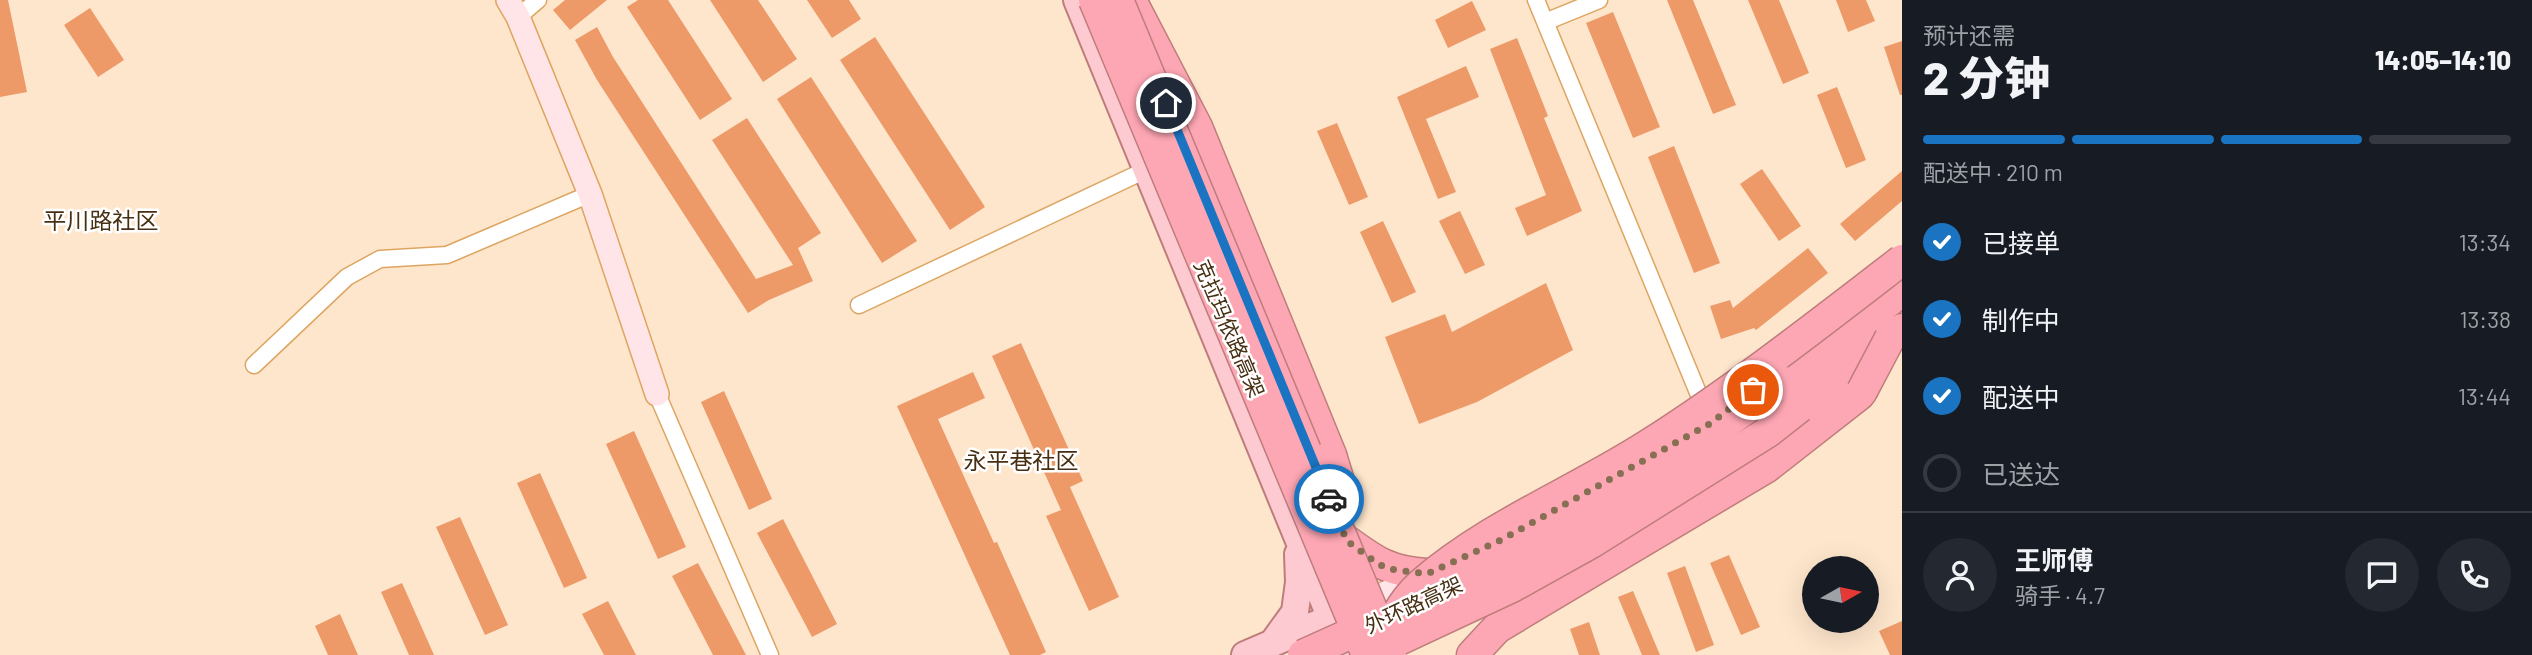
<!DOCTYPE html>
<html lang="zh">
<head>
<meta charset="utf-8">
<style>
  body { margin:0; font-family:Barlow,"Noto Sans SC",sans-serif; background:#242831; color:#f1f3f6; height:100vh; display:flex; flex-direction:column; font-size:26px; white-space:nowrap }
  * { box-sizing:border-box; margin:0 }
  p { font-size:23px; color:#9ea1a6 }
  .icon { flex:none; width:38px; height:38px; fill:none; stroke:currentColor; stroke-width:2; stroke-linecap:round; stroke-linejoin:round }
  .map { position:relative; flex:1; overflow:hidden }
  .side { display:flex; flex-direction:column; background:#171b24; width:630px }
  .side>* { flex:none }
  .needle { width:46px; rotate:81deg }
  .buttons { position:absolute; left:1802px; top:556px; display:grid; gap:14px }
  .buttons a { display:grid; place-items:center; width:77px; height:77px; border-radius:50%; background:#171b24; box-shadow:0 7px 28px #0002; font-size:35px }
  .pin { position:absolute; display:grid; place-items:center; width:60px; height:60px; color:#fff; margin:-30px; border:4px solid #fff; border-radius:50%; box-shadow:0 2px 7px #0007 }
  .courier { position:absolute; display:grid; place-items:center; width:70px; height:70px; margin:-35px; border:5px solid #1a74c1; border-radius:50%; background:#fff; color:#222; box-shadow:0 2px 9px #0007 }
  .overview em { font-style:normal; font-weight:800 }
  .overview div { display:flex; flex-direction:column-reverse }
  .overview { display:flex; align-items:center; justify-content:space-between; height:119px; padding:0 21px }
  h1 { font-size:46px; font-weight:800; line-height:52px }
  .bar { display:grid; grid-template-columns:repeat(4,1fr); gap:10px 7px; align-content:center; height:84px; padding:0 21px }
  .bar i { height:9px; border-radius:5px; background:#363941 }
  .bar .current { background:#1a74c1 }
  .bar p { grid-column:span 4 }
  .line { display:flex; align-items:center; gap:18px; padding:0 21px; border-top:2px solid #363941 }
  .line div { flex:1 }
  .round { display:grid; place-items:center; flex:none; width:74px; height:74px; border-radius:37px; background:#242831 }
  ol { padding:0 21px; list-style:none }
  li { display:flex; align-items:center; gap:21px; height:77px }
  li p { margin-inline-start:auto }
  li .icon { padding:7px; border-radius:50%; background:#1a74c1; color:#fff; stroke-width:4 }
  li:last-child { color:#9ea1a6 }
  li i { width:38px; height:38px; border:4px solid #363941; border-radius:50% }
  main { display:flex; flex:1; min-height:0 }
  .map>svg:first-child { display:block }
</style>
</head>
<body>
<main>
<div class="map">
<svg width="1902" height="655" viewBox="0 0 1902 655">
  <rect width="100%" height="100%" fill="#fee6cc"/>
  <path fill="#ed9968" d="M0 0H8L27 92 0 97Z
    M565 0H607L570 30 553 10Z
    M638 0H668L732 99 700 120 627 7Z
    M710 0H758L797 59 763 82Z
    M807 0H849L861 19 832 38Z
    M1667 0H1693L1736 105 1713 114Z
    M1748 0H1779L1809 73 1783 84Z
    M1836 0H1866L1875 21 1848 32Z
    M1472 1 1486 30 1448 48 1435 20Z
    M90 8 124 60 98 77 64 25Z
    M1613 12 1660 127 1633 138 1586 23Z
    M597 27 613 57 756 279 793 265 712 140 747 118 821 233 798 248 813 281 769 300 748 313 597 80 575 40Z
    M875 37 985 207 950 230 840 60Z
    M1517 38 1548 116 1544 118 1582 211 1527 236 1515 208 1546 195 1490 49Z
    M1902 41V95H1900L1884 47Z
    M1466 66 1479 97 1426 119 1456 192 1438 199 1397 97Z
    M811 77 917 241 882 263 777 99Z
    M1837 87 1866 160 1846 168 1817 95Z
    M1337 123 1368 197 1349 205 1317 131Z
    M1674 146 1720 263 1694 273 1648 157Z
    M1762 169 1801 226 1779 241 1740 184Z
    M1902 171V201L1855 241 1840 224Z
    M1460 211 1485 265 1465 274 1439 221Z
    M1383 221 1416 292 1392 303 1360 232Z
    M1808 248 1828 273 1756 330 1754 328 1721 339 1710 306 1730 300 1733 308Z
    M1546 283 1573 350 1477 402 1419 424 1385 337 1445 314 1452 332Z
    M1021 343 1083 481 1070 487 1119 597 1089 611 1046 516 1061 510 992 356Z
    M973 372 985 398 938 419 994 543 997 542 1046 652 1040 655H1010L897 406Z
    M724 391 772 499 749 510 701 402Z
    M634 431 686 547 658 559 606 444Z
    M540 473 587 578 564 588 517 483Z
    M460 517 508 625 485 635 436 527Z
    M783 519 837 624 812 637 757 533Z
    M1729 555 1760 627 1741 635 1710 563Z
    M698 563 746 655H713L672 576Z
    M1685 566 1714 645 1696 652 1667 573Z
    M402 583 434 655H409L381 592Z
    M1633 591 1660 655H1642L1618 597Z
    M608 601 636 655H604L582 614Z
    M340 614 358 655H328L315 626Z
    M1902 621V655H1890L1879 631Z
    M1589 622 1600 655H1579L1570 629Z"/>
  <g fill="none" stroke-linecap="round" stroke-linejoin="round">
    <g stroke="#dda561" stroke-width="19">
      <path id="street" d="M1536 0 1706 412
        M518 17 538 0
        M1545 22 1599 0
        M859 305 1148 169
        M254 365 347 277 380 259 447 255 590 194
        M657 394 770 655"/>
    </g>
    <g stroke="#dda561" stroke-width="26">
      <path id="secondary" d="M508 0 518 17 590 194 657 394
        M1371 600 1424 575"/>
    </g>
    <g stroke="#be7d7b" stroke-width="30">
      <path id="primary" d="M1077 0 1346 655
        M1274 641 1295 612 1299 582 1298 554
        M1245 655 1347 611"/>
    </g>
    <g stroke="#be7d7b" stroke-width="33">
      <path id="highway" d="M1133 4 1197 127 1331 455
        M1784 382 1902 291
        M1800 407 1902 329
        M1347 541C1376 562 1390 572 1427 574
        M1472 655 1497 628 1767 467 1859 395 1862 391"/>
    </g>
    <use href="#street" stroke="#fff" stroke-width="16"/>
    <use href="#secondary" stroke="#ffe5e8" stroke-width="23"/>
    <use href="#primary" stroke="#fecad2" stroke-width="26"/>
    <use href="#highway" stroke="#fea7b4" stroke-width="30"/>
    <g stroke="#be7d7b" stroke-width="33" stroke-linecap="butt">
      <path id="highway-bridge" d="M1094 0 1367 655
        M1118 0 1391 655
        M1862 391 1890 338
        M1331 455 1346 504
        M1417 604 1501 562 1668 464 1784 382
        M1373 652 1512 587 1591 543 1768 432 1800 407
        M1383 653C1389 625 1400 603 1421 584 1489 525 1573 493 1648 445 1736 389 1819 324 1902 260
        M1303 655 1374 623"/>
    </g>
    <use href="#highway-bridge" stroke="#fea7b4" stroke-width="30"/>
  </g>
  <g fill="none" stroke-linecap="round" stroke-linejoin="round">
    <path stroke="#866f53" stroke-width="7" stroke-dasharray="0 12.6" d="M1329 499 1347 541 1378 564 1390 569 1427 574 1501 540 1711 423 1753 390"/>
    <path stroke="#1a74c1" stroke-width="9" d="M1166 103 1329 499"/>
  </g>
  <g text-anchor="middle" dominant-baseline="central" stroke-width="5" stroke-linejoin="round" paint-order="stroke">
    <g font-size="21" fill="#462f12" stroke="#fff">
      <text transform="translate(1230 328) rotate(67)">克拉玛依路高架</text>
      <text transform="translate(1413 604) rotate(-25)">外环路高架</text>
    </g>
    <g font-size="23" fill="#462f12" stroke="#fff">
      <text x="101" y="220">平川路社区</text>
      <text x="1021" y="460">永平巷社区</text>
    </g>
  </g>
</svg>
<div class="buttons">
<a><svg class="needle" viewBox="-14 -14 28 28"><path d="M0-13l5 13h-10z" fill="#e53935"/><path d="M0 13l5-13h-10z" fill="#9ea1a6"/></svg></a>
</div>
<div class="pin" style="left:1753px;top:390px;background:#ea580c"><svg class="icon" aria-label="bag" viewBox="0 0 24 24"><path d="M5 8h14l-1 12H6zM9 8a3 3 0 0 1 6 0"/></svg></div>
<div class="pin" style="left:1166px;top:103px;background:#1f2937"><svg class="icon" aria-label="home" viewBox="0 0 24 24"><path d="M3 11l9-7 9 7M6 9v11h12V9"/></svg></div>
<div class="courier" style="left:1329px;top:499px"><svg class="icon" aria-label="car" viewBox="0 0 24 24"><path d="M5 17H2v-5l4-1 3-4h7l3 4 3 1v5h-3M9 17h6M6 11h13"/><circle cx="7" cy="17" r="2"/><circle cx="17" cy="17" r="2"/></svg></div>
</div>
<section class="side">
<div class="overview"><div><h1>2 分钟</h1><p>预计还需</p></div><em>14:05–14:10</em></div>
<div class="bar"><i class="current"></i><i class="current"></i><i class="current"></i><i></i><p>配送中 · 210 m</p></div>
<ol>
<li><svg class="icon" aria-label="check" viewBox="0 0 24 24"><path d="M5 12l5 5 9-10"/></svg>已接单<p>13:34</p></li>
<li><svg class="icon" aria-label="check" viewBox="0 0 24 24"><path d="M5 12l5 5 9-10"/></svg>制作中<p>13:38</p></li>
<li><svg class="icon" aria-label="check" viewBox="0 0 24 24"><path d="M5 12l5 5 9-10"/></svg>配送中<p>13:44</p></li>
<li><i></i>已送达</li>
</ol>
<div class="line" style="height:126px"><a class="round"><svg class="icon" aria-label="person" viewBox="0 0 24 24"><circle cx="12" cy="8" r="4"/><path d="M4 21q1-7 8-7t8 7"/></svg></a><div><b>王师傅</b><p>骑手 · 4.7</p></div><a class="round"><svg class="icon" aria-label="chat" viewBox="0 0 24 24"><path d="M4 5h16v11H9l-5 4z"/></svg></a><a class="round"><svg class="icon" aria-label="phone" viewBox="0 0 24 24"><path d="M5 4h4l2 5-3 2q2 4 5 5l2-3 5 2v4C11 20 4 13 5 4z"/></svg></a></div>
</section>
</main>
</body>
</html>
